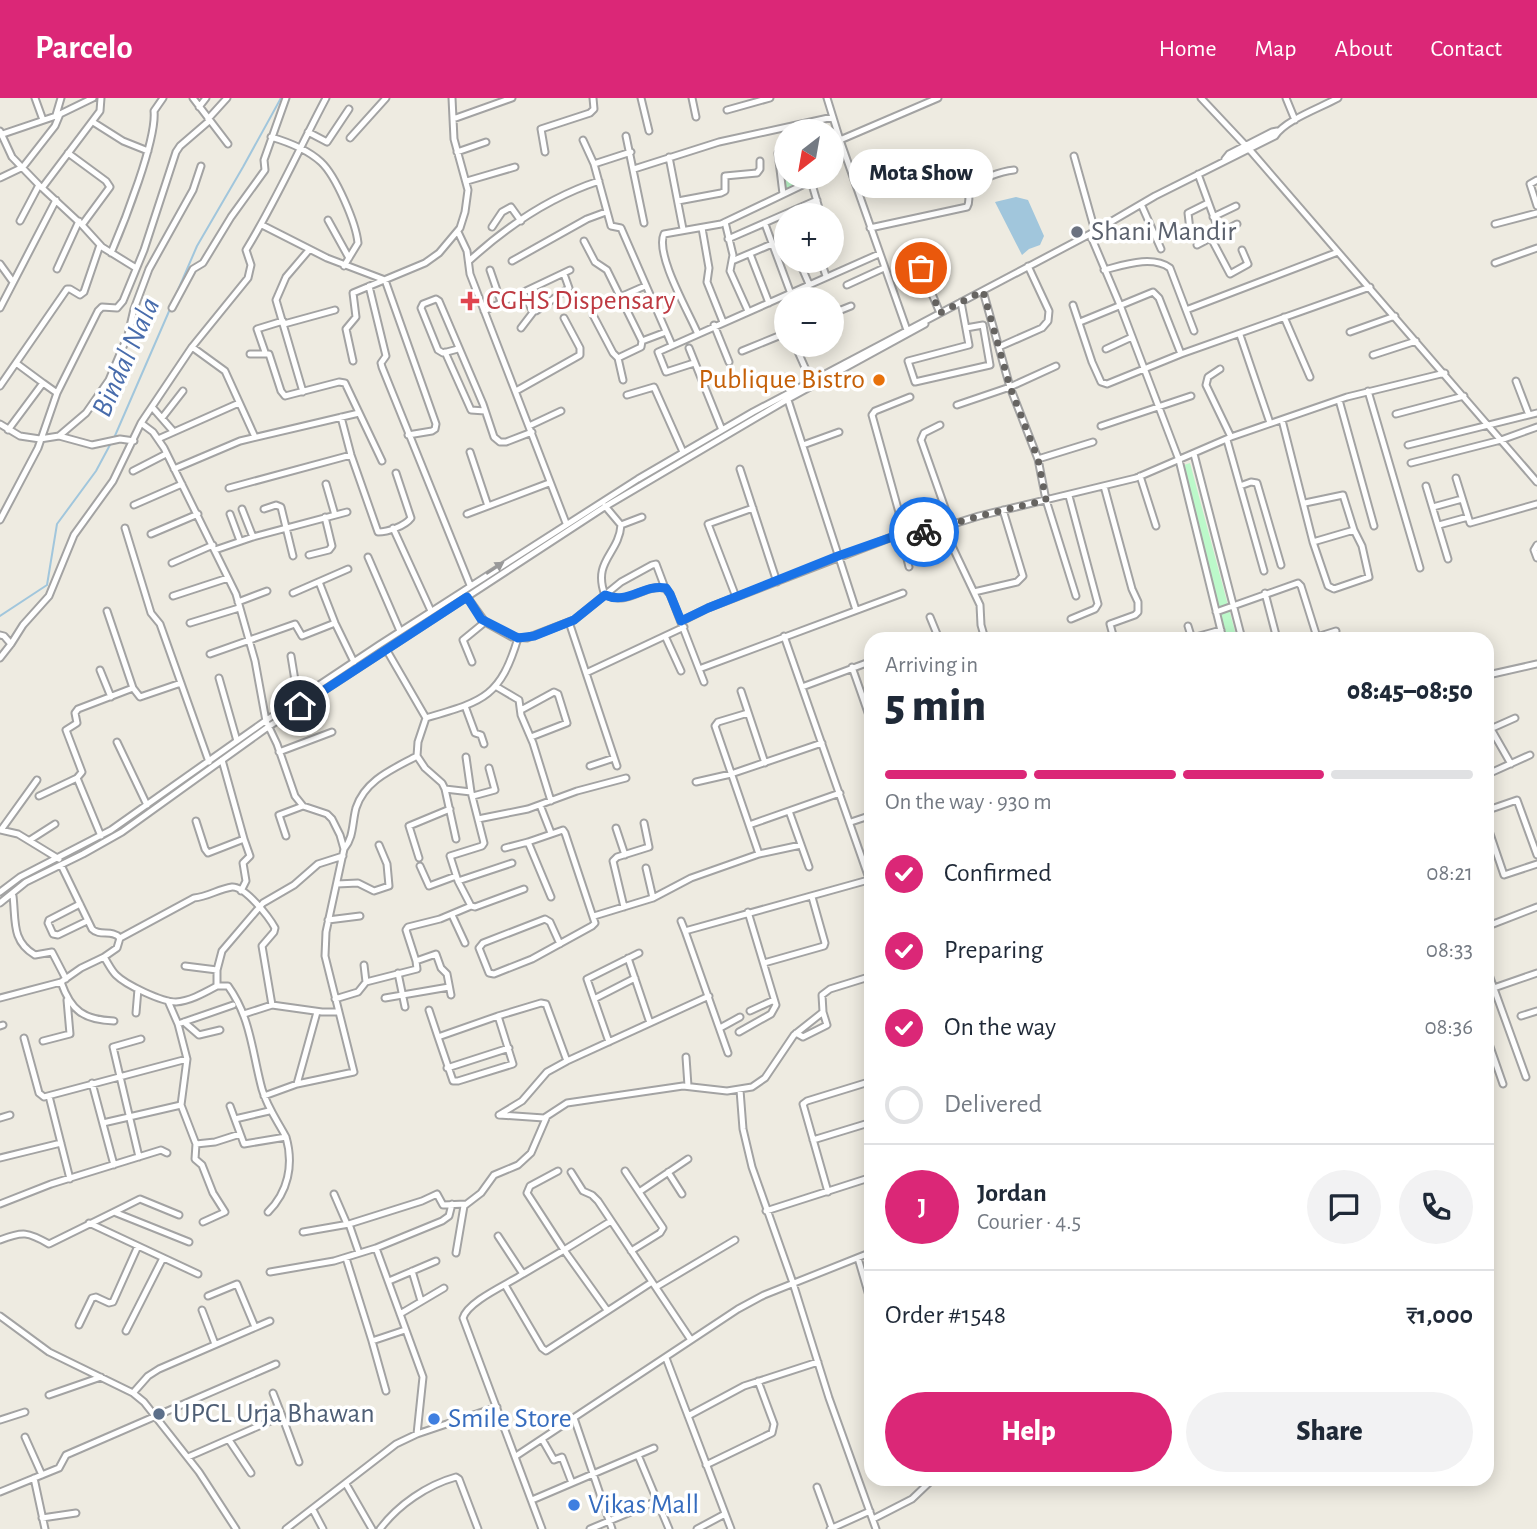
<!DOCTYPE html>
<html lang="en">
<head>
<meta charset="utf-8">
<style>
  body { margin:0; font-family:"Alegreya Sans",sans-serif; background:#f2f2f3; color:#1f2937; height:100vh; display:flex; flex-direction:column; font-size:26px; white-space:nowrap }
  * { box-sizing:border-box; margin:0 }
  p { font-size:23px; color:#747a83 }
  .icon { flex:none; width:38px; height:38px; fill:none; stroke:currentColor; stroke-width:2; stroke-linecap:round; stroke-linejoin:round }
  .map { position:relative; flex:1; overflow:hidden }
  .sheet { position:absolute; left:864px; top:534px; width:630px; height:854px; display:flex; flex-direction:column; background:#fff; border-radius:21px; box-shadow:0 4px 18px #0003 }
  .sheet>* { flex:none }
  .needle { width:46px; rotate:211deg }
  .controls { position:absolute; left:774px; top:21px; display:grid; gap:14px }
  .controls a { display:grid; place-items:center; width:70px; height:70px; border-radius:50%; background:#fff; box-shadow:0 4px 18px #0003; font-size:35px }
  .pin { position:absolute; display:grid; place-items:center; width:60px; height:60px; color:#fff; margin:-30px; border:4px solid #fff; border-radius:50%; box-shadow:0 2px 7px #0007 }
  .courier { position:absolute; display:grid; place-items:center; width:70px; height:70px; margin:-35px; border:5px solid #1a73e8; border-radius:50%; background:#fff; color:#222; box-shadow:0 2px 9px #0007 }
  .bubble { position:absolute; height:49px; border-radius:24px; background:#fff; box-shadow:0 4px 18px #0003; font-size:23px; font-weight:800; line-height:49px; text-align:center }
  .headline em { font-style:normal; font-weight:800 }
  .headline div { display:flex; flex-direction:column-reverse }
  .headline { display:flex; align-items:center; justify-content:space-between; height:119px; padding:0 21px }
  h1 { font-size:46px; font-weight:800; line-height:52px }
  .bar { display:grid; grid-template-columns:repeat(4,1fr); gap:10px 7px; align-content:center; height:84px; padding:0 21px }
  .bar i { height:9px; border-radius:5px; background:#e0e1e3 }
  .bar .active { background:#db2777 }
  .bar p { grid-column:span 4 }
  .line { display:flex; align-items:center; gap:18px; padding:0 21px; border-top:2px solid #e0e1e3 }
  .line div { flex:1 }
  .round { display:grid; place-items:center; flex:none; width:74px; height:74px; border-radius:37px; background:#f2f2f3 }
  ol { padding:0 21px; list-style:none }
  li { display:flex; align-items:center; gap:21px; height:77px }
  li p { margin-inline-start:auto }
  li .icon { padding:7px; border-radius:50%; background:#db2777; color:#fff; stroke-width:4 }
  li:last-child { color:#747a83 }
  li i { width:38px; height:38px; border:4px solid #e0e1e3; border-radius:50% }
  .action { display:flex; gap:14px; margin-top:auto; padding:14px 21px }
  .action a { flex:1; height:80px; border-radius:42px; background:#db2777; color:#fff; font-size:28px; font-weight:800; line-height:80px; text-align:center }
  .action a+a { background:#f2f2f3; color:#1f2937 }
  header { display:flex; align-items:center; gap:42px; box-sizing:border-box; height:98px; padding:0 35px; background:#db2777; color:#fff }
  header strong { font-size:33px }
  nav { display:flex; gap:38px; margin-inline-start:auto; font-size:24px }
  .map>svg:first-child { display:block }
</style>
</head>
<body>
<header>
<strong>Parcelo</strong>
<nav><a>Home</a><a>Map</a><a>About</a><a>Contact</a></nav>
</header>
<div class="map">
<svg width="1537" height="1431" viewBox="0 0 1537 1431">
  <rect width="100%" height="100%" fill="#eeebe1"/>
  <path fill="#bcf9ca" d="M786 53V79H805L806 84 786 92 782 54Z
    M1190 365 1237 541H1197L1224 532 1181 368Z"/>
  <path fill="#a1c6dc" d="M1016 99 1028 102 1044 138 1040 147 1029 151 1022 157 995 104Z"/>
  <g fill="none" stroke-linecap="round" stroke-linejoin="round">
    <path stroke="#a1c6dc" stroke-width="2" d="M175 199 197 148 243 69 281 0
      M114 340 170 211
      M0 518 47 487 57 426 96 373 111 345"/>
    <g stroke="#a3a3a3" stroke-width="9">
      <path id="minor" d="M35 0 43 22
        M193 0 228 46
        M641 0 649 33
        M692 0 696 19
        M827 0 840 42 908 235
        M1201 0 1249 51 1537 384
        M1286 0 1295 22
        M199 9 206 0
        M727 12 770 0
        M56 17 61 0
        M208 21 227 0
        M453 21 512 0
        M93 24 123 43 148 53
        M0 33 12 59 39 87 82 127 102 149 136 170
        M308 34 327 44 349 11
        M0 37 56 18 93 0
        M626 38 644 125
        M271 39C288 44 308 52 321 64 336 78 356 125 358 145L344 168
        M350 40 386 0
        M583 42 594 66 611 128 621 130 672 247
        M840 42 938 0
        M457 54 486 44
        M545 54 541 31 590 15 594 11 593 0
        M68 55 106 83 110 89 82 127
        M1074 58 1095 133
        M669 59 683 131
        M1225 61 1229 56 1272 34 1277 33
        M594 66 631 54
        M634 71 719 44 833 19
        M1198 76 1220 136
        M0 80 23 69 55 28 60 16
        M1537 82 1530 86 1537 108
        M467 83 515 69
        M811 83 821 117
        M42 90 100 13 101 0
        M783 96 778 55 786 49
        M678 103 721 95 725 93V78L757 75 760 71V63
        M1141 106 1161 151
        M1213 119 1236 108
        M328 122 349 160
        M20 123 39 87
        M725 124 733 157 730 173 748 213
        M765 126 791 196
        M1495 126 1537 115
        M262 127 327 160 385 182 436 326 435 331 432 333 408 337
        M492 129 502 114 511 109 521 123
        M702 130 709 170 707 184 723 224
        M870 130 967 109C971 102 967 98 970 92 976 81 1003 73 1014 72
        M1190 132 1188 115 1208 105
        M458 134 467 153 470 176 566 425
        M1090 136 1120 207 1179 362 1223 541
        M1211 140 1230 176 1248 166 1242 152
        M728 141 817 102
        M584 143 595 164 607 172 642 243
        M1197 147 1237 126
        M111 155C124 125 157 41 154 13L163 0
        M750 156 769 205
        M469 163C506 129 550 99 599 83
        M512 163 587 121 606 114
        M732 163 772 146
        M799 163 809 186
        M821 163 826 178
        M1495 165 1537 150
        M0 166 13 184
        M921 170 940 215
        M57 171 79 123
        M490 172 501 204
        M1104 172C1124 167 1152 157 1170 170L1194 233
        M847 187 884 170
        M369 188 386 258 381 265 382 269 470 487
        M983 193 1010 289 1038 361 1093 344
        M524 196 532 212 536 213 569 190 564 176
        M620 199 645 188
        M961 204 969 247 908 263 915 284 990 267 983 227 966 230
        M1073 207 1092 264 1101 284 1107 286 1181 256 1370 189
        M0 210 56 102
        M172 210 193 171 203 165 231 119 265 72 264 62 286 0
        M1186 212 1338 154
        M484 213 570 172
        M831 216 851 208
        M593 217 613 255 618 260 641 249 642 243 666 234
        M1284 219 1310 279
        M1080 224 1153 194 1159 200 1181 256
        M284 226 335 212
        M714 227 729 264
        M521 230 534 213
        M697 234C688 213 655 156 664 136L721 126 811 83 809 79
        M1350 234 1395 218
        M1240 237 1270 325
        M795 247 811 283
        M192 249 225 273 255 339
        M999 249 1042 230 1048 223 1049 213 1028 168
        M689 250 722 332
        M458 251 443 255 438 252 421 210 423 206 436 201 439 203 483 306 494 339 500 344H506L532 334
        M1106 251 1132 239
        M742 253 786 235
        M265 254 257 231 283 223
        M445 254 471 312 485 313
        M250 256H269L281 293 285 298 339 284 345 285 382 363
        M1373 257 1416 243
        M618 260 623 282
        M353 263 346 231 356 219 353 195 425 165 439 155 460 130 465 114 468 92 454 41 452 0
        M16 265 43 285
        M694 265 666 274 658 254 879 156
        M1220 271 1208 279 1206 287 1231 339
        M1516 283 1529 317
        M0 288 67 191H70L80 197 84 194 100 147
        M516 293 580 257V250L564 220
        M1368 293 1420 470
        M303 294 276 202 286 179 309 152
        M627 297 654 289 683 354
        M787 299 856 512
        M1339 302 1374 428
        M957 307 1010 289 1056 268
        M152 309 173 333
        M1396 316 1464 298
        M341 319 351 357 378 434C388 434 405 428 411 420L396 375
        M162 320 183 293
        M1282 322 1313 444 1328 488 1334 491 1369 479 1362 448 1354 432 1343 397 1305 405
        M141 325 153 334 164 350 236 496 255 563 266 623 277 646 295 698 303 708 327 716 332 721 340 737 344 751 326 834 325 858 354 974 297 986 264 998
        M0 326 20 338 40 341 59 338 92 347 120 341 134 343
        M940 327 924 335 921 342 951 427
        M529 328 561 313
        M1101 328 1191 298
        M8 332 43 285 57 295
        M59 338 86 315 109 282 128 237 134 211 149 171 193 92 201 68
        M158 341 239 305
        M1227 342 1264 473
        M803 347 839 334
        M1408 347 1537 315
        M470 354 488 408
        M1194 356 1242 541
        M1038 361 1046 402 1076 498
        M1411 365 1501 342 1537 329
        M174 371 240 343 359 315
        M740 371 777 484
        M133 373 166 356
        M1140 378 1156 428
        M1456 380 1470 425 1537 406
        M326 386 335 417
        M1104 388 1132 491 1138 504V514L1135 517 1110 526 1114 541
        M1240 388 1251 384 1257 385 1281 467
        M1426 388 1448 461
        M229 390 351 357
        M1069 398 1098 506 1095 511 1071 521
        M134 407 182 386
        M605 408 621 427C619 456 592 463 605 497 630 508 642 486 665 490L670 496 704 584
        M1433 409 1462 401
        M242 411 253 439
        M264 411 276 407 281 409 293 458
        M230 416 240 443
        M467 416 549 385
        M0 422 38 350 57 295 98 213 102 209 117 210 123 203 144 152 176 54 180 48 209 23
        M621 427 642 419
        M1439 427 1468 419
        M943 429 980 507 981 527 985 541
        M125 430 151 515 160 526 209 664
        M393 430 431 513
        M151 436 198 416
        M905 436 872 317 875 313 910 299
        M901 437 909 469
        M1313 444 1354 432
        M1537 447 1534 452 1537 460
        M215 452 253 439 347 414
        M309 457 329 452 332 448 325 419
        M368 459 400 533
        M172 465 213 447
        M319 484 335 525 354 564
        M974 494 1017 484 1023 478 1003 412
        M293 495 348 471
        M1265 495 1277 541
        M173 498 228 480
        M467 499 485 524 512 539 527 540 574 522 621 484 652 467 656 466 665 490
        M736 499 708 426 753 410
        M238 504 267 493
        M107 513 133 590
        M1216 514 1298 485 1301 488 1317 539 1311 541
        M930 519 939 541
        M682 523 708 510 892 439 934 432 979 418 1136 380 1231 339 1347 299 1445 275
        M569 524 617 668
        M190 525 239 510
        M1188 528 1192 541
        M0 537 4 538 11 546
        M665 538 681 573
        M784 538 872 789
        M1317 539 1336 533
        M1192 540 1221 532
        M926 541H935
        M386 551 426 620 418 644 417 658 425 670 442 685 445 691 471 694
        M210 556 295 526 302 538 335 525
        M291 558 298 601
        M0 560 11 546 23 527 49 498 74 437 113 383 141 325 192 249 248 180 251 167 246 152C276 103 299 51 326 0
        M472 564 463 542 485 524
        M852 569 872 626
        M699 571 903 495
        M100 572 111 599
        M586 575 684 529
        M1488 577 1537 566
        M219 580 237 643
        M497 589 519 602 521 617 533 645 551 703
        M802 589 872 563
        M741 593 765 665
        M465 608 475 635 481 637 484 646
        M521 612 554 594 558 596 567 625 531 639
        M748 615 718 624 715 628 759 756
        M426 620C483 603 500 600 518 540
        M1491 631 1511 666
        M1488 632 1515 620
        M117 644 147 707
        M279 654 332 634
        M466 659 471 694 484 745 482 748 450 758 458 783 471 808 475 809 524 791
        M590 668 614 660
        M1488 676 1530 657
        M696 684 731 676 822 645
        M445 691 456 741
        M39 698 77 680
        M473 698 495 692 489 670
        M540 707 551 735
        M1488 712 1517 702 1537 757
        M789 713 809 769
        M478 721 528 711 577 693 626 680
        M196 723 205 751 208 755 244 741 222 662
        M851 724 872 717
        M749 727 840 695
        M616 730 625 757
        M1488 730 1504 777 1537 766
        M0 732 18 736 59 761
        M1 732 37 682
        M101 738 77 680 82 674 66 632 77 625 75 615 78 611 133 590 140 599 181 585
        M286 738 279 717 303 708
        M30 742 55 726
        M505 750 528 744
        M344 751C354 739 352 725 356 710 365 682 393 671 417 658
        M419 760 409 728 450 711
        M61 767 92 831C100 839 112 831 120 840L117 850 104 859
        M420 768 429 788 456 778
        M646 770 653 800
        M458 783 512 765
        M337 786 358 785 374 793 389 788 387 766 379 747
        M241 793 246 783 243 765 250 758 244 741
        M0 794 20 779 111 732 268 621 379 547 638 381 753 314 1090 136 1155 98 1275 38C1285 22 1320 10 1338 0
        M13 798C16 822 11 843 35 857L52 854 66 881
        M551 799 528 744 563 732 565 735 595 825 592 828 532 861 494 876 489 875 479 850 483 845 545 821 550 824 560 846
        M0 805 26 784 83 756 122 734 268 629 603 410 788 301 925 226
        M80 806 49 822 48 825 53 836 58 837 87 823
        M624 809 613 763 617 759 649 749 644 725
        M452 817 465 845
        M594 818 653 800 691 780 759 756 801 747
        M328 822 360 818
        M681 823 685 833
        M1488 828 1537 809
        M120 840 194 800C208 799 218 791 232 789 245 788 269 819 275 830L274 834 262 848 272 907
        M628 860 650 925
        M764 865 824 848 825 845 812 799
        M364 867 366 884
        M185 868 217 872
        M1488 874 1526 979
        M398 875 405 909
        M61 884C71 913 84 922 114 923
        M217 888H228C251 920 252 954 262 991 267 1009 277 1022 286 1039L244 1046 230 1008
        M1488 892 1537 875
        M451 897 447 876 441 870 436 856 416 863 406 832 408 829 440 821 471 808
        M0 900 61 884 81 870 104 859C108 865 111 872 116 877 126 887 162 904 176 904 190 903 204 895 217 888V872L222 853 263 805 294 787 318 766 343 758
        M385 900 449 889
        M335 901 358 894 366 884 417 871 416 863
        M594 901 635 880
        M168 903 178 926 187 961 181 1007 196 1046 215 1044 240 1036
        M429 912 438 939
        M750 913 774 902
        M136 915 138 891
        M244 916 272 907 322 914H338
        M498 918 438 939 453 983H458L513 966 498 918 541 905 546 906 567 963 709 898
        M1521 918 1537 913
        M184 924 199 937 220 932
        M178 926 233 907
        M0 928 3 927
        M720 930 740 919
        M739 934 771 916 776 907 748 814
        M796 935 803 939 827 927 823 914
        M24 940 39 995 44 999 187 961
        M43 943 70 936 67 902
        M1488 943 1503 986
        M609 944 587 881 639 855
        M728 955 685 833 872 781
        M686 959 688 988
        M447 970 509 950
        M92 985 114 1067
        M297 986 317 914
        M740 992 743 1031 752 1069 793 1185 829 1300 876 1431
        M49 998 70 1081
        M499 1017 544 1020 567 1005 683 988 727 993 752 989 765 980 794 937 823 914 822 897 830 891 872 878
        M499 1017 522 1003 547 974 567 963
        M0 1020 10 1017
        M235 1021 269 1013
        M103 1025 181 1007
        M813 1042 872 1024
        M196 1046 195 1061 202 1067 213 1095 225 1114 203 1124
        M139 1059 113 949 141 941
        M0 1060 61 1045
        M558 1073 530 1088 527 1095 564 1152 611 1123
        M625 1073 663 1130 660 1135 631 1153
        M571 1074 583 1093 592 1097 598 1103 691 1242
        M668 1074 682 1096
        M639 1094 688 1061
        M828 1094 803 1006 807 1003 872 983
        M334 1096 347 1126
        M0 1106 51 1086 161 1052 167 1055
        M766 1113 872 1079
        M114 1114 140 1101 179 1117
        M268 1114C288 1094 294 1067 286 1039
        M89 1125 198 1176
        M349 1126 422 1103 437 1096 443 1107 466 1106
        M303 1134 349 1126 359 1155
        M498 1138 523 1176 564 1152 607 1212
        M0 1142C23 1133 28 1134 49 1146L114 1114 189 1144
        M376 1150 423 1279 417 1336
        M456 1155 464 1108 481 1095 494 1077 518 1067 531 1055 547 1018
        M346 1160 372 1243
        M858 1160 872 1208
        M412 1173 421 1203
        M270 1174 334 1163 376 1150 442 1123 449 1118 452 1106
        M523 1176C508 1186 468 1203 463 1220L542 1431
        M389 1183 436 1163
        M505 1187 542 1250 546 1253 652 1184
        M656 1189 735 1142
        M208 1198 237 1186 255 1229
        M202 1212 215 1246
        M400 1216 444 1190
        M0 1218 49 1254 133 1295 144 1304 199 1374 236 1431
        M79 1227 92 1200 96 1199 109 1205 113 1204 138 1148
        M126 1233 163 1160
        M666 1260 731 1431
        M386 1293 372 1243 405 1232
        M133 1295 148 1278 159 1271 270 1223
        M273 1295 282 1318
        M49 1297 101 1279
        M688 1318 744 1288 818 1264
        M574 1320 612 1431
        M0 1322 25 1314
        M25 1339 42 1377
        M542 1341 554 1362 562 1359 572 1385
        M229 1342 251 1375
        M638 1357 669 1431
        M516 1358 738 1211 764 1197 872 1154
        M188 1359 282 1318 299 1364
        M706 1367 772 1335 774 1326 758 1283
        M34 1380 45 1431
        M346 1386 372 1431
        M817 1389 832 1430
        M0 1394 59 1370 66 1357 276 1266
        M532 1402 654 1350
        M313 1412 323 1431
        M42 1420 76 1415
        M873 1421 912 1401 933 1381
        M286 1431 396 1346 417 1336 497 1309
        M380 1431C398 1407 427 1387 456 1379L459 1381 478 1431
        M590 1431 657 1403
        M697 1431 725 1416
        M830 1431 870 1413"/>
    </g>
    <use href="#minor" stroke="#fff" stroke-width="5"/>
  </g>
  <defs><path id="oneway-solid" d="M-6-.8H1V-3.2L6.5 0L1 3.2V.8H-6Z" transform="scale(1.75)"/></defs>
  <use fill="#999" href="#oneway-solid" transform="translate(495 470) rotate(-33)"/>
  <g fill="none" stroke-linecap="round" stroke-linejoin="round">
    <path stroke="#666461" stroke-width="7" stroke-dasharray="0 12.6" d="M921 170 940 215 983 193 1010 289 1038 361 1046 402 979 418 924 434"/>
    <path stroke="#1a73e8" stroke-width="9" d="M300 608 467 499 481 521 518 540 534 538 574 522 605 497C628 507 643 486 666 490L670 496 681 523 708 510 838 458 892 439 924 434"/>
  </g>
  <circle fill="#6b7280" stroke="#fff" stroke-width="2.5" cx="1077" cy="134" r="7"/>
  <path fill="#e0444e" stroke="#fff" stroke-width="2.5" d="M466.5 192.5h7v7h7v7h-7v7h-7v-7h-7v-7h7z"/>
  <circle fill="#e8710a" stroke="#fff" stroke-width="2.5" cx="879" cy="282" r="7"/>
  <circle fill="#5c6f8a" stroke="#fff" stroke-width="2.5" cx="159" cy="1316" r="7"/>
  <g fill="#3f7fe0" stroke="#fff" stroke-width="2.5">
    <circle cx="434" cy="1321" r="7"/>
    <circle cx="574" cy="1407" r="7"/>
  </g>
  <g text-anchor="middle" dominant-baseline="central" stroke-width="7" stroke-linejoin="round" paint-order="stroke">
    <g font-size="28" fill="#5b616d" stroke="#fff" text-anchor="start">
      <text x="1091" y="134">Shani Mandir</text>
    </g>
    <g font-size="28" fill="#be3a42" stroke="#fff" text-anchor="start">
      <text x="486" y="203">CGHS Dispensary</text>
    </g>
    <g font-size="28" fill="#c56008" stroke="#fff" text-anchor="end">
      <text x="865" y="282">Publique Bistro</text>
    </g>
    <g font-size="28" fill="#4e5e75" stroke="#fff" text-anchor="start">
      <text x="173" y="1316">UPCL Urja Bhawan</text>
    </g>
    <g font-size="28" fill="#366cbe" stroke="#fff" text-anchor="start">
      <text x="448" y="1321">Smile Store</text>
      <text x="588" y="1407">Vikas Mall</text>
    </g>
    <g font-size="30" font-style="italic" fill="#486cac" stroke="#fff">
      <text transform="translate(126 259) rotate(-66)">Bindal Nala</text>
    </g>
  </g>
</svg>
<div class="controls">
<a><svg class="needle" viewBox="-14 -14 28 28"><path d="M0-13l5 13h-10z" fill="#e53935"/><path d="M0 13l5-13h-10z" fill="#747a83"/></svg></a>
<a>+</a>
<a>−</a>
</div>
<div class="pin" style="left:921px;top:170px;background:#ea580c"><svg class="icon" aria-label="bag" viewBox="0 0 24 24"><path d="M5 8h14l-1 12H6zM9 8a3 3 0 0 1 6 0"/></svg></div>
<div class="pin" style="left:300px;top:608px;background:#1f2937"><svg class="icon" aria-label="home" viewBox="0 0 24 24"><path d="M3 11l9-7 9 7M6 9v11h12V9"/></svg></div>
<div class="courier" style="left:924px;top:434px"><svg class="icon" aria-label="bike" viewBox="0 0 24 24"><circle cx="6" cy="16" r="4"/><circle cx="18" cy="16" r="4"/><path d="M6 16l4-8h5l3 8M10 8l3 8H6M13 5h3"/></svg></div>
<div class="bubble" style="left:849px;top:51px;width:144px">Mota Show</div>
<section class="sheet">
<div class="headline"><div><h1>5 min</h1><p>Arriving in</p></div><em>08:45–08:50</em></div>
<div class="bar"><i class="active"></i><i class="active"></i><i class="active"></i><i></i><p>On the way · 930 m</p></div>
<ol>
<li><svg class="icon" aria-label="check" viewBox="0 0 24 24"><path d="M5 12l5 5 9-10"/></svg>Confirmed<p>08:21</p></li>
<li><svg class="icon" aria-label="check" viewBox="0 0 24 24"><path d="M5 12l5 5 9-10"/></svg>Preparing<p>08:33</p></li>
<li><svg class="icon" aria-label="check" viewBox="0 0 24 24"><path d="M5 12l5 5 9-10"/></svg>On the way<p>08:36</p></li>
<li><i></i>Delivered</li>
</ol>
<div class="line" style="height:126px"><b class="round" style="background:#db2777;color:#fff">J</b><div><b>Jordan</b><p>Courier · 4.5</p></div><a class="round"><svg class="icon" aria-label="chat" viewBox="0 0 24 24"><path d="M4 5h16v11H9l-5 4z"/></svg></a><a class="round"><svg class="icon" aria-label="phone" viewBox="0 0 24 24"><path d="M5 4h4l2 5-3 2q2 4 5 5l2-3 5 2v4C11 20 4 13 5 4z"/></svg></a></div>
<div class="line" style="height:91px"><div>Order #1548</div><b>₹1,000</b></div>
<div class="action"><a>Help</a><a>Share</a></div>
</section>
</div>
</body>
</html>
